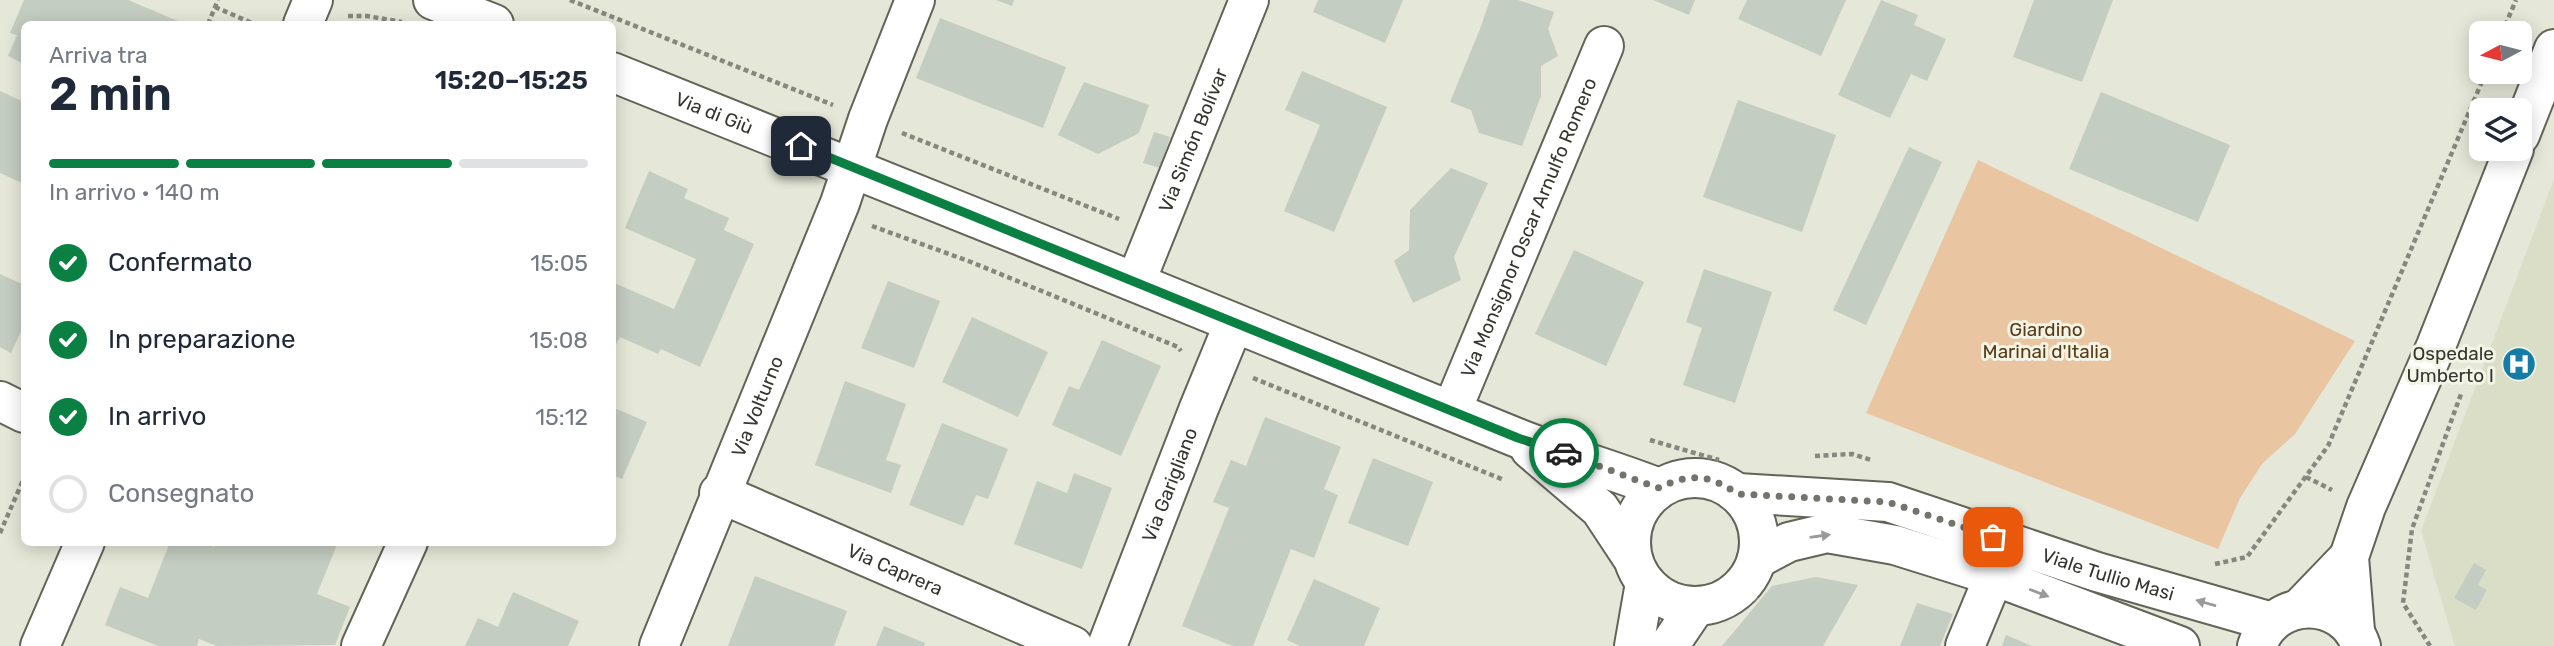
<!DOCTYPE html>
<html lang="it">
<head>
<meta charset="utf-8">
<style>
  body { margin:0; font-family:Rubik,sans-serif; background:#f2f2f3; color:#1f2937; height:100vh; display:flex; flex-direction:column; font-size:26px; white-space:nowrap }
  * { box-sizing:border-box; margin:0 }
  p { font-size:23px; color:#747a83 }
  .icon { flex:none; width:38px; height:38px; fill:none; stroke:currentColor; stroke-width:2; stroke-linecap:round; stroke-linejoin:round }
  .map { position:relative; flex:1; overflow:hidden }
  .side { position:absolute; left:21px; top:21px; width:595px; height:525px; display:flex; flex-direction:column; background:#fff; border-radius:10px; box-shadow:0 4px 18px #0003 }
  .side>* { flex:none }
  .needle { width:46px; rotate:263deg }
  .fabs { position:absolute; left:2469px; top:21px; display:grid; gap:14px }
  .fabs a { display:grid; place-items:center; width:63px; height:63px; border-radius:10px; background:#fff; box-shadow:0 4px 18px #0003; font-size:35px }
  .pin { position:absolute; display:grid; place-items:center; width:60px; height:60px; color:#fff; margin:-30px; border-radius:14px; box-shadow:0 4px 10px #0006 }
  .courier { position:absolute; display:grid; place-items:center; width:70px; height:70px; margin:-35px; border:5px solid #0b8043; border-radius:50%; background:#fff; color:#222; box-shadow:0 2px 9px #0007 }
  .overview em { font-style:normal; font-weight:600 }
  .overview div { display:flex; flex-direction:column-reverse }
  .overview { display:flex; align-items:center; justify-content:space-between; height:119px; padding:0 28px }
  h1 { font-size:46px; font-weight:600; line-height:52px }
  .bar { display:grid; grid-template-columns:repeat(4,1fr); gap:10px 7px; align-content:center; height:84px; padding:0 28px }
  .bar i { height:9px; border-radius:5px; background:#e0e1e3 }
  .bar .active { background:#0b8043 }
  .bar p { grid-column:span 4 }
  ol { padding:0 28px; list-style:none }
  li { display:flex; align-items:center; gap:21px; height:77px }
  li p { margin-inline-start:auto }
  li .icon { padding:7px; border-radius:50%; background:#0b8043; color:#fff; stroke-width:4 }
  li:last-child { color:#747a83 }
  li i { width:38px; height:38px; border:4px solid #e0e1e3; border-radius:50% }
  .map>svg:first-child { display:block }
</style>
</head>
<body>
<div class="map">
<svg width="2554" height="646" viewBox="0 0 2554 646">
  <rect width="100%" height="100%" fill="#e5e7d8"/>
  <path fill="#dbdec7" d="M2554 179V646H2455L2421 531Z"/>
  <path fill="#eac5a2" d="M1978 160 2355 341 2295 434 2262 464 2240 498 2218 549 1866 413Z"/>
  <path fill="#c4cdc1" d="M24 0H128L185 24H24V64L8 56 17 35 10 33Z
    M996 0H1014L1012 6Z
    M1318 0H1403L1385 43 1313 12Z
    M1490 0H1518L1554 12 1548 29 1558 56 1541 66V96L1522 146 1479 133 1471 110 1450 102 1480 29Z
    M1653 0H1695L1689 15Z
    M1747 0H1846L1821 56 1738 19Z
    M1881 0 1918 15 1914 25 1946 39 1927 81 1911 74 1890 118 1838 95Z
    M2034 0H2113L2082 82 2013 57Z
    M940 18 1066 67 1043 128 916 78Z
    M1302 71 1387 107 1334 232 1284 211 1320 125 1285 110Z
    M1084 82 1149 105 1139 133 1098 154 1058 135Z
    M0 91 24 102V184L0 173Z
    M2101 92 2230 145 2198 222 2069 169Z
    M1738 100 1836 135 1802 232 1703 197Z
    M1154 132 1170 137 1160 168 1143 163Z
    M1909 147 1942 162 1866 325 1833 310Z
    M1451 168 1488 183 1454 257 1461 280 1413 303 1394 261 1409 250 1410 210Z
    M649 171 688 189 684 198 729 218 724 230 754 244 700 367 661 349 658 354 620 337 612 352V282L674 309 696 259 625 228Z
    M1574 250 1644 282 1606 366 1535 334Z
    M1704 269 1772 292 1735 403 1683 385 1702 328 1686 322Z
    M0 274 24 285V325L11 353 0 347Z
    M888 281 940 301 914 368 861 348Z
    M972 317 1048 352 1018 417 942 382Z
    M1102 340 1161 366 1121 456 1052 425 1069 386 1079 390Z
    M845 381 906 404 886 460 901 465 891 493 815 465Z
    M612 407 647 422 622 479 612 475Z
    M1265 417 1341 447 1324 489 1338 495 1314 558 1291 549 1253 646H1233L1182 626 1229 508 1213 502 1231 460 1246 466Z
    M942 423 1008 449 988 499 976 495 963 526 909 505Z
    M1373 458 1433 482 1408 546 1348 523Z
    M1074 473 1112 488 1082 569 1014 544 1037 481 1067 493Z
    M170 542H203L214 547 215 542H338L317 594 350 607 335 645 217 646 199 639 197 646H158L105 625 120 587 148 598Z
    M2474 563 2486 570 2478 585 2487 590 2476 610 2454 598Z
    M755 576 847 611 834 646H728Z
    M1816 577 1858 585 1823 646H1722L1772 586Z
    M1314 579 1380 608 1364 646H1300L1287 640Z
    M513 592 579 621 568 646H465L478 618 498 627Z
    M1917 603 1953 614 1940 646H1900Z
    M884 626 925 643 924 646H876Z
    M2006 635 2032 646H2002Z"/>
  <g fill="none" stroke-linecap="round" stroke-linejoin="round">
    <g stroke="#626457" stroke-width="42">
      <g id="minor">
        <path d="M433 0 494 24"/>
        <path d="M303 24 313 0"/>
        <path id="s1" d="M612 72C914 192 1214 314 1515 437 1562 456 1611 469 1659 488"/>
        <path d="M2520 135 2554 49"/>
        <path id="s2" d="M1136 281 1249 0"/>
        <path d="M0 401 24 413"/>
        <path id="s3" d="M1452 410 1604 46"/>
        <path d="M1530 449 1600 509 1631 556"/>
        <path id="s4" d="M719 493 1073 646"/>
        <path d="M2300 608 2349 557"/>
        <path d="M2355 631 2349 557 2366 507 2436 346 2514 149"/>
        <path d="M40 646 85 542"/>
        <path d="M361 646 408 542"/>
        <path id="s5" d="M659 646 840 203 868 119 915 0"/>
        <path id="s6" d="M1107 646 1199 408 1234 323"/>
        <path d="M1965 646 1994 576"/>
      </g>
    </g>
    <g stroke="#626457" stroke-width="42">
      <g id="major">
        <circle cx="1695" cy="542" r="64"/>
        <path id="s7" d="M1738 493 1888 502 2097 572 2272 622"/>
        <path d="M1757 559 1789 542 1827 533 1895 545 1994 576 2180 646"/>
        <path d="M1634 646 1645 583"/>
        <path d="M1669 646 1696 606"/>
        <path d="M2257 646C2274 596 2344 596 2361 646"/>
      </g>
    </g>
    <path stroke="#86877e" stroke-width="4.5" stroke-dasharray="5 3.5" stroke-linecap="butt" d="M570 0 833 105
      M215 7 254 24
      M348 16H367L402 22
      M208 24 218 0
      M2502 33 2516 0
      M902 133 1119 219
      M872 226 971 262 1178 347 1181 351
      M1253 378 1504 480
      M1650 440 1719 460
      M1815 456 1852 454 1871 460
      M2306 477 2332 490
      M0 533 24 478
      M2215 564 2247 557 2328 446 2486 72
      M1732 614 1757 597
      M2430 646 2403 603 2412 529 2461 394"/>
    <use href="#minor" stroke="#fff" stroke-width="38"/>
    <use href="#major" stroke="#fff" stroke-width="38"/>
  </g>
  <defs><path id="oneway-solid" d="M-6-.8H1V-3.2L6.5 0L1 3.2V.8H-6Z" transform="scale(1.75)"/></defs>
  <g fill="#9a9a98">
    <use href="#oneway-solid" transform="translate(1820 536) rotate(-8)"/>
    <use href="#oneway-solid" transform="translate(2039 593) rotate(21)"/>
    <use href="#oneway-solid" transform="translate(2206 603) rotate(-164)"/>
  </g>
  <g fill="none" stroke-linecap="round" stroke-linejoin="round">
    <path stroke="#73746b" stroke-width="7" stroke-dasharray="0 12.6" d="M1564 453 1658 488C1691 473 1708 474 1738 494L1888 502 1993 537"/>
    <path stroke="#0b8043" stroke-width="9" d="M801 146 1518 438 1564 453"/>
  </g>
  <defs>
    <g id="hospital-disc" transform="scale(1.75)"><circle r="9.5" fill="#157ca7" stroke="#f2f4e5"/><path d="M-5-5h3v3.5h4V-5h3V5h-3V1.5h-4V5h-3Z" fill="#fff"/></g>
  </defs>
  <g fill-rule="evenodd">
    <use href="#hospital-disc" x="2519" y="364"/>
  </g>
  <g text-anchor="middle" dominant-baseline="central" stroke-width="6" stroke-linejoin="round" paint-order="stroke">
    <g font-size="19" fill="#363631" stroke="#f2f4e5">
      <text stroke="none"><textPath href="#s1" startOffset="110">Via di Giù</textPath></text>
      <text stroke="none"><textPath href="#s2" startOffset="152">Via Simón Bolívar</textPath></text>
      <text stroke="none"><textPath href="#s3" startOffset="198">Via Monsignor Oscar Arnulfo Romero</textPath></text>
      <text stroke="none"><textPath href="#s5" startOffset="259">Via Volturno</textPath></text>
      <text stroke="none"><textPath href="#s6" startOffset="173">Via Garigliano</textPath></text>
      <text stroke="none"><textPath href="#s4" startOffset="192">Via Caprera</textPath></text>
      <text stroke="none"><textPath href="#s7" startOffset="382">Viale Tullio Masi</textPath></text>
    </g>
    <g font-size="19" fill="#5b3a16" stroke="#f2f4e5">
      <text x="2046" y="329">Giardino<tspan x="2046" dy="22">Marinai d'Italia</tspan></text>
    </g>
    <g font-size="19" fill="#363631" stroke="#f2f4e5" text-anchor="end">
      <text x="2494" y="353">Ospedale<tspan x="2494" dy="22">Umberto I</tspan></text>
    </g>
  </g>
</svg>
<div class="fabs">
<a><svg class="needle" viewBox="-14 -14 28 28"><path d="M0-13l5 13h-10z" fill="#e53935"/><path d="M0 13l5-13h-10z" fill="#747a83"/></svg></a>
<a><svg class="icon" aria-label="layers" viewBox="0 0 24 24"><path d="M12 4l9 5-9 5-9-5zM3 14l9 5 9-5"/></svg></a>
</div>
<div class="pin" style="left:1993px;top:537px;background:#ea580c"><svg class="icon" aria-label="bag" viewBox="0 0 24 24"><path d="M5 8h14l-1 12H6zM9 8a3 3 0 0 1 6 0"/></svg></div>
<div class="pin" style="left:801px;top:146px;background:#1f2937"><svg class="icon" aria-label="home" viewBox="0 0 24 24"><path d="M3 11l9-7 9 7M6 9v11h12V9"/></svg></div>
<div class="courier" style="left:1564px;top:453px"><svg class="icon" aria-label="car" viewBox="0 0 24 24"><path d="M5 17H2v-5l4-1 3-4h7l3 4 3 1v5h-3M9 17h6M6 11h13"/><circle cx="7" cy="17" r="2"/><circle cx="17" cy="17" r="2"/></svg></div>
<section class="side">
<div class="overview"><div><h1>2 min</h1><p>Arriva tra</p></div><em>15:20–15:25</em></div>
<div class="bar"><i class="active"></i><i class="active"></i><i class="active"></i><i></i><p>In arrivo · 140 m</p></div>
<ol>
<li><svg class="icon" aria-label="check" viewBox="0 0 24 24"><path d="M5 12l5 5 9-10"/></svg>Confermato<p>15:05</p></li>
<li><svg class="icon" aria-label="check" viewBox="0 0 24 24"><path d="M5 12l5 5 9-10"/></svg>In preparazione<p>15:08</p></li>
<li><svg class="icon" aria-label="check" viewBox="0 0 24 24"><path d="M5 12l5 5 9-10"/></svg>In arrivo<p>15:12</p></li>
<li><i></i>Consegnato</li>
</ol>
</section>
</div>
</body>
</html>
